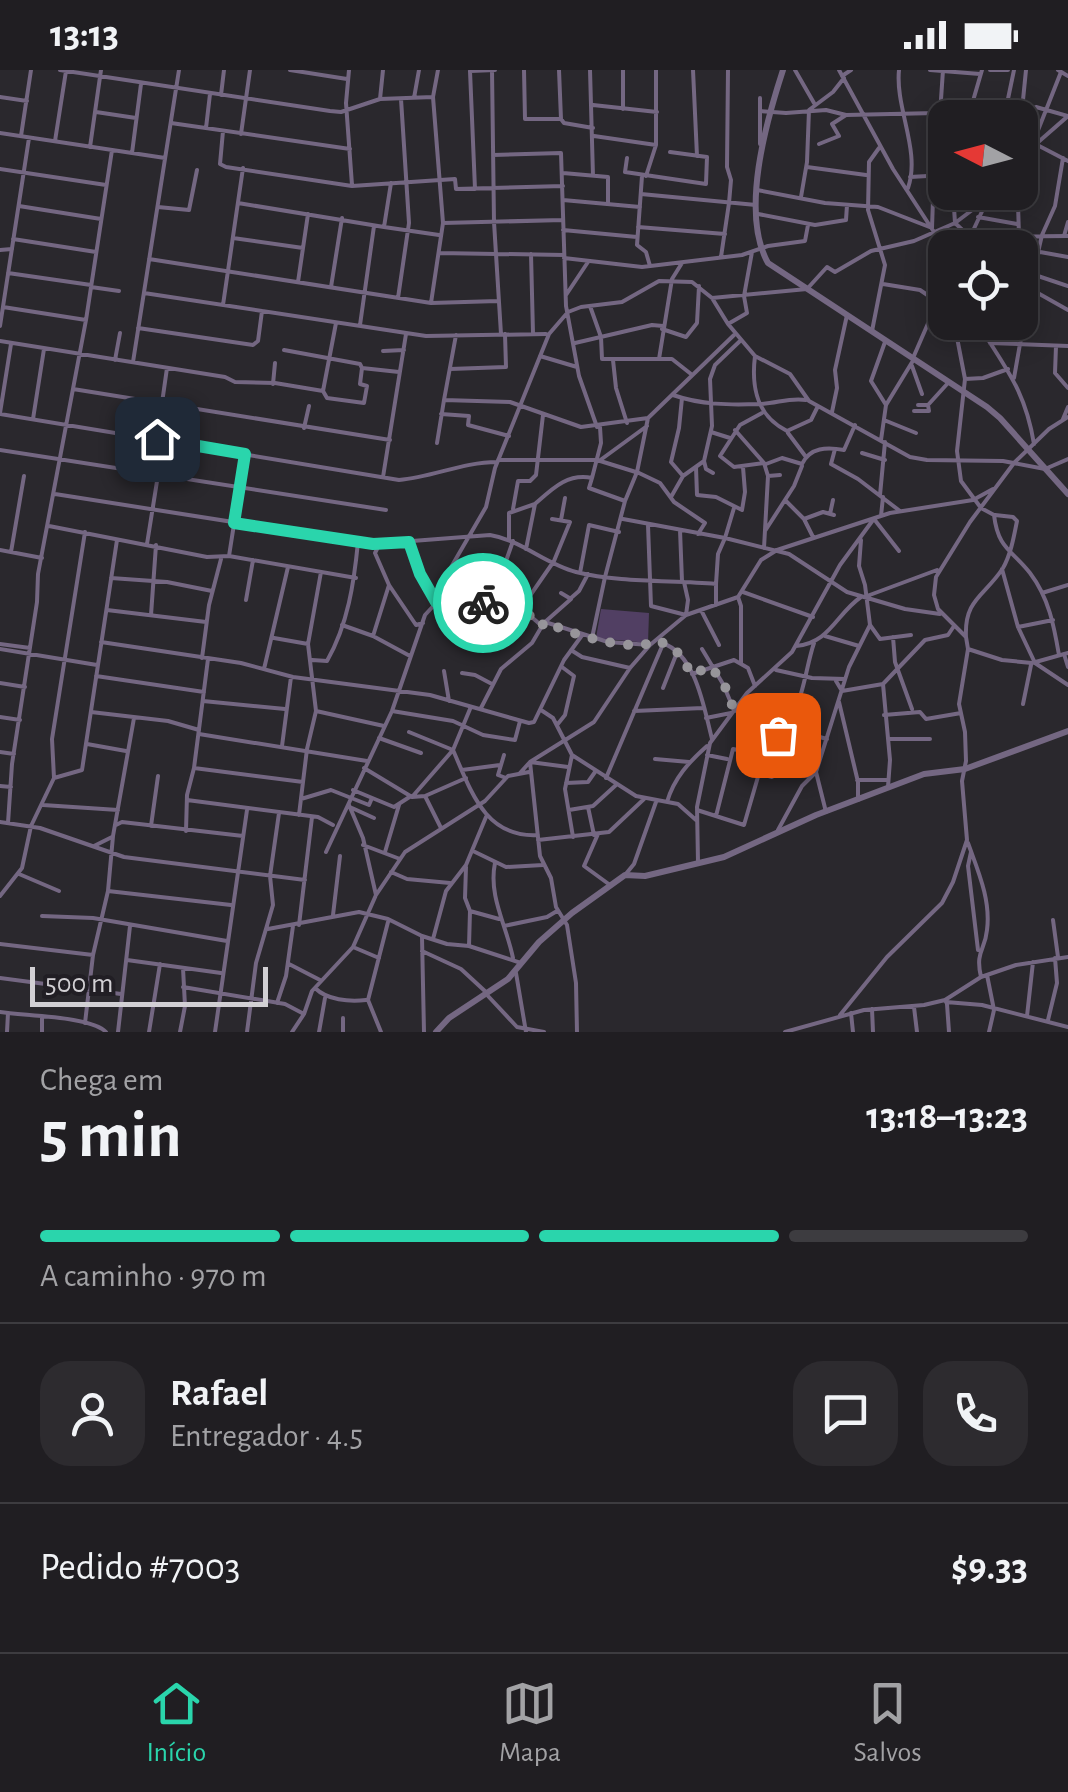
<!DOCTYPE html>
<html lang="pt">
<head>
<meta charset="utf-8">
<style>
  body { margin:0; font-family:"Alegreya Sans",sans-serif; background:#2d2b2f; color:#f1f3f6; height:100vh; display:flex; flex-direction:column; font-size:38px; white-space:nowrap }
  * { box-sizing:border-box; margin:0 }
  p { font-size:32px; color:#a2a2a5 }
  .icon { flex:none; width:55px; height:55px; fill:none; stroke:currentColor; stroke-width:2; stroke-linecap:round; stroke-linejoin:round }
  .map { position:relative; height:962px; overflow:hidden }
  .drawer { display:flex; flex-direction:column; background:#201e22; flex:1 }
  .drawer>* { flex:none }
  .needle { width:65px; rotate:276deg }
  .buttons { position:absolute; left:928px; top:30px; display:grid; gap:20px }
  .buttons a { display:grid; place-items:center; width:110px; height:110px; border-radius:20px; background:#201e22; box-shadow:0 5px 25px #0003,0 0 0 2px #3d3c40; font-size:50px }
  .scale { position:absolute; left:30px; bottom:25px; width:238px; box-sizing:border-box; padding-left:10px; border:5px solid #d2d0d4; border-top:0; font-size:28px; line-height:35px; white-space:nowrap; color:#d2d0d4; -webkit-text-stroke:8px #211e24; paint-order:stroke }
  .pin { position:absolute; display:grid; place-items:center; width:85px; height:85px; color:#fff; margin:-42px; border-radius:20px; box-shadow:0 5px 15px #0006 }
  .courier { position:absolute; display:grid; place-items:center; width:100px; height:100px; margin:-50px; border:8px solid #2ad5ac; border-radius:50%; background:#fff; color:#222; box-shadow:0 2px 12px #0007 }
  .head em { font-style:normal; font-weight:700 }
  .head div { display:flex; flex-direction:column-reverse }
  .head { display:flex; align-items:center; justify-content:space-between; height:170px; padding:0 40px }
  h1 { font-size:65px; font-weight:700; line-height:75px }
  .bar { display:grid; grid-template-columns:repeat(4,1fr); gap:15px 10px; align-content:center; height:120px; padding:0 40px }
  .bar i { height:12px; border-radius:8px; background:#3d3c40 }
  .bar .active { background:#2ad5ac }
  .bar p { grid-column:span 4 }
  .line { display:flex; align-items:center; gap:25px; padding:0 40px; border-top:2px solid #3d3c40 }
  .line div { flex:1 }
  .round { display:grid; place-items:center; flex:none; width:105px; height:105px; border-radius:30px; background:#2d2b2f }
  .status { display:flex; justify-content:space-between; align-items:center; height:70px; padding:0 50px; background:#201e22; direction:ltr }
  .status svg { height:28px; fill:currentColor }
  .dock { display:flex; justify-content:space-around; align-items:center; height:140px; border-top:2px solid #3d3c40; background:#201e22; font-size:28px; color:#a2a2a5 }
  .dock a { display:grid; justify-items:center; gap:5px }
  .dock .active { color:#2ad5ac }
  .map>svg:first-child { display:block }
</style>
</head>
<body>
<div class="status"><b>13:13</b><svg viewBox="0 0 49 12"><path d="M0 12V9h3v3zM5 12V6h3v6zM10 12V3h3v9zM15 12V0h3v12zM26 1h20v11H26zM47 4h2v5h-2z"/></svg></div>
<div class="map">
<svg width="1068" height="962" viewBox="0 0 1068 962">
  <rect width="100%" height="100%" fill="#2a282d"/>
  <path fill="#513f63" d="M601 539 649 543 648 573 596 568Z"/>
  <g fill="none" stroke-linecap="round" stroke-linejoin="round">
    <path stroke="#746782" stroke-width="4" d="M60 0 330 41 341 42 380 29 433 27
      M290 0 347 9
      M349 0 346 33 352 115
      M492 0 494 152 501 264
      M524 0 525 49H561L564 53 593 58
      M559 0 561 49
      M590 0 593 106
      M693 0 697 86
      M795 0 814 33
      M839 0 893 99 945 179
      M899 0C895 38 921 81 908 118
      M930 0 980 4
      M990 0H1008
      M1058 0 1068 6
      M470 1 475 119
      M470 1 495 0
      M842 6 851 0
      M221 25 224 0
      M0 27 27 31
      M414 28 419 0
      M380 29 383 0
      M593 35 657 42
      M623 39V0
      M1022 40 1026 0
      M760 41 786 43 826 40 846 45 936 43 966 48
      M96 42 136 48
      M940 44 943 0
      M968 48 982 0
      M1004 48 1014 0
      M1008 48 1036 37 1068 46
      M171 53 350 79
      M206 58 210 24
      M223 61 220 94 226 97 352 116 455 109 456 119 563 116
      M0 63 165 88
      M241 64 250 0
      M21 66 31 0
      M594 66 656 75
      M1020 66 1068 91
      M55 71 66 1
      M1033 73 1061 2
      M760 74V28
      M819 74 839 66 832 54 846 45
      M90 77 101 0
      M132 83 141 14
      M493 85 561 83 566 236 579 306 597 357
      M627 88 625 102 706 114 707 87 670 82
      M1020 88 1068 46
      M807 97 866 105
      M0 99 106 115
      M563 103 608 107V132
      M642 106 637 175 646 182 650 196
      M646 106 656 75V0
      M910 107 945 105
      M757 120 825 133 878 137 932 158 936 43
      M953 122 955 153 970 167 1068 166
      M641 124 756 135
      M801 127 807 92 809 40 833 22 844 8
      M563 130 640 137
      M238 133 384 157 391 113
      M19 136 101 149
      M158 137 189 140 197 100
      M758 144 815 155 846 150 847 135
      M978 147 1017 154
      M443 153 563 150
      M384 157 439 165
      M638 157 725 164
      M563 160 637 167
      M1019 166 1018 134 1037 75
      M1064 166 1068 152
      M233 168 303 178
      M13 169 96 182
      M965 178 991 122
      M0 180 12 179
      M1040 182 1068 187
      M439 183 564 185
      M531 184 533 263
      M721 187 729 133 731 110 727 97 728 0
      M564 188 642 197 742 185 768 176 805 171 808 155
      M149 189 431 233 498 231
      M8 203 91 215
      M1035 205 1068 216
      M298 212 308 144
      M1020 213 1068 240
      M883 214 920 220 945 237
      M91 217 119 221
      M331 217 342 148
      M144 223 426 266 546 264
      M566 225 588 192
      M398 228 409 153 401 29
      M712 228 807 219 827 197 835 202 871 181 914 171 955 153 988 128
      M431 233 443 153 433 27 438 0
      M223 235 243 98
      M590 236 601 267 602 289H672L691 304
      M3 237 86 250
      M954 252 965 309 957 381 961 411 981 438 994 445C998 479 1012 480 1030 503 1049 528 1054 556 1059 585
      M977 252C1005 298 1025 319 1034 374
      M728 254 747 243 744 226 752 182
      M360 255 374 156
      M0 256 29 68
      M138 258 253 275 258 271 262 241
      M662 259 686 267 697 253 699 216
      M872 261 885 195 868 140 869 92 879 78
      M456 265 444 330 510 332 581 357 648 348
      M0 271 225 307 235 312 275 313 323 321 327 328 364 333 367 316 360 314 362 298
      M885 272 871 311 886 335
      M575 273 652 255 663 256
      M990 273 1068 276
      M1056 276 1055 303 1068 318
      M284 280 360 294 362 298 399 302
      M383 281 404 280
      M540 286 577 297
      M755 286C751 318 757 346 787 361L811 350 817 338
      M913 288 933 242 945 202
      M659 289 672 209 682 193
      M115 290 120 263
      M613 290 616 318 627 353
      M133 292 179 0
      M912 296 922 324
      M450 299 506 297 505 264
      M1014 308 1030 217 1042 165 1055 136 1063 88
      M965 309 983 308 1008 299
      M273 314 275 293
      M73 319 390 370
      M323 321 336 253
      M673 325C701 335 730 335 759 334 776 334 789 327 806 330
      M682 328 679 358 671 392 683 406
      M918 335H928L948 313
      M914 341H929L928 335
      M832 342 837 318 835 300 847 245
      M0 343 11 274
      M762 343 740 355 720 386 734 397 764 393
      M0 344 399 410C433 407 463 392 497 392
      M441 344 469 346 468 355 509 366
      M33 349 44 279
      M1063 349 1068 337
      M884 350 916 363
      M304 358 309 336
      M735 360 764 393 768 406 764 478
      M711 362 730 368
      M788 363 806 387
      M157 368 167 298
      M881 370 886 335 914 289
      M437 373 444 330
      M835 379 831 394 858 409 900 441
      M0 380 386 440
      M862 383 885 390
      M498 390H597L639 403 660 413 674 432 705 453 698 464
      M599 391 647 356
      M704 391 706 399 713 403
      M766 394 782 388 802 394C810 377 827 377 844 380L855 355
      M696 397 697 425 716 427 742 440 745 422 743 397
      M768 406 780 405
      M383 407 406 264
      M592 408 589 418 625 431
      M55 424 373 474 490 465C521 470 545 494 576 502 620 513 670 510 716 514L718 484 725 468 789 484 847 522 905 539 940 544
      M880 425 885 372
      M671 427 683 406 704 391 712 356 710 309 715 295 740 271
      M786 431 804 449 813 467
      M513 439 518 411H530L536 405 543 345
      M830 444 833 430
      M881 446 883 427
      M623 449 725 468 734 438
      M804 449 823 442 834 445
      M874 449 899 481
      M561 450 565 428
      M648 455 651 536 686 545 688 530 684 512
      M49 456 207 487 229 486 356 508
      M680 460 682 511
      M765 461 794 416 802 396
      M509 469V443L535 434
      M409 473 420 504 437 532
      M147 474 158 405
      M378 477 375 483 389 515 416 555 423 553
      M526 479 535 434C553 418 568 403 592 408L601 373 600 357
      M0 480 42 488
      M11 482 24 406
      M229 486 245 384
      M452 496 463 501
      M1002 499 1018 557 1035 593 1068 615
      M580 503 589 455 619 462
      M111 508 167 512 212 521
      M504 508 506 491 513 471
      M716 514V535
      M441 520C466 530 492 533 516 544
      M743 522 813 547
      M1042 523 1068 515
      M867 526 937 500
      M738 527 741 536V594
      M571 528 579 521 588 504
      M246 530 253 490
      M521 538 542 556 545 552 608 572 650 575 686 545 738 527 761 490 777 480 890 443 973 430 993 419
      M107 540 206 552
      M701 540 719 575
      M151 545 156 475
      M491 551 509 556 554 491 570 452 552 449
      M545 552 571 529 561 523
      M342 555 373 566 410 586
      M870 555 880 569 911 565
      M1018 557 1053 550
      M373 566 389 515
      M825 566 859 576
      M893 567 895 592 912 639
      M966 567C964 529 985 526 1003 498 1011 484 1014 466 1017 451L1013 447 995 445
      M274 568 308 574
      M592 568 605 507 625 431 637 402 648 348 734 265
      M101 572 241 593 293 607 430 625 529 653 534 652 564 590 583 564
      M662 573C696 584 704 638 712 669
      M0 574 30 578
      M796 576C830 573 836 544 861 527
      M0 579 97 595
      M702 579 723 614 734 640 785 656
      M968 579 1002 590 1032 593 1068 583
      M571 580 582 587 630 598
      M1064 584 1068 597
      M202 588 209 535 221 489
      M312 590 327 591C348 554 354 513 358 472
      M264 599 288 497
      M776 600 812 608 845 609
      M444 601 449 631
      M462 603 475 605 492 614
      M692 604 734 590 748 598 755 616
      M96 606 204 622
      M836 611 842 621 883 614
      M0 613 25 617
      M663 618 678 580
      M203 631 285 639
      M839 632 858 712V730
      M1023 634 1031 595
      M481 638 501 599 532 573 542 556
      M470 639 453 680C471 721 485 768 538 765
      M541 640 553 648 572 685 636 726 678 734 696 750
      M316 641 384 656
      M392 641 453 651 483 665 515 670 520 651
      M634 641 703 638
      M91 642 168 651 199 660
      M884 645 920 642 926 649 961 643
      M0 647 20 650
      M706 648 731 643
      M557 655 565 645 574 606 562 597
      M784 657 827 669
      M409 662 453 680 412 727
      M199 664 367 691
      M379 668 421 683
      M890 669H930
      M87 674 126 681
      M282 676 291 607
      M0 682 14 684
      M504 685 498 705 506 708
      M572 685 565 719 573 767
      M707 685 727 689
      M655 689 689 692
      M194 698 303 712
      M364 698 412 727 425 726 466 708
      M462 700 500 695
      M520 703 530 692 568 697
      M758 703 772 707 778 702 809 706
      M54 708 52 669 85 462
      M606 708 663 574
      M857 710H887
      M566 713 588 712 595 702
      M0 716 11 717
      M888 717 890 690 883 614 925 570 948 565 954 556
      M353 720 394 737 411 726
      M425 726 441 758
      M301 729 331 720 369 735 372 728
      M187 730 318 747 333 755
      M667 732C674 708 689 692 707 676
      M43 735 118 740
      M349 735 363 768 376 825
      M588 737 594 765
      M352 738 374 748
      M569 740 593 736 616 715
      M697 740 744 755 769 669C803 653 803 605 814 573
      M826 742 816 702 849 597 870 555 865 515 859 496 861 470
      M299 745 307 679 316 641 308 574 321 502
      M716 746 733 679 762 685
      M0 752 40 758 124 787 305 810
      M8 753 12 694 37 532 38 504 86 250 112 80
      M116 755 122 752 243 766
      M151 756 158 706
      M778 760 802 716 816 702
      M186 761 187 725 194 698 208 589
      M598 764 584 796 610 815
      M538 770 609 762 644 729
      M968 773C978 801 991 830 987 860 985 881 975 881 981 907
      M363 775 400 789
      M94 776 112 767
      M473 781 506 797 543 795
      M326 782 392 641 425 545 437 532 450 499 486 437 495 398 549 264 568 242 581 237 622 232 659 211 692 212 712 228 728 254 755 286 790 304 809 331 910 387 927 390 1003 391 1045 399 1068 389
      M385 782 399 735
      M971 782 968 796 978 880
      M698 792 697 737 710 673 747 623 792 582 840 495 873 450
      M495 793C488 826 507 857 513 888
      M466 797 465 828 470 841 469 876
      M391 802 407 809 450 813
      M19 804 59 821
      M625 805 634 794 656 732
      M108 821 231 835
      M0 826 22 798 31 756 54 708 82 700 117 470
      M470 841 499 849
      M333 845 340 786
      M42 846 93 848 227 871
      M1053 850 1058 887
      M299 855 312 747
      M504 856 547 847 557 841
      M268 859 359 842 388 849 422 866 447 874 469 876 521 893
      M422 867 424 962
      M433 869 446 821 466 795 486 747
      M0 874 93 885
      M353 877 379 888
      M422 881 461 899 487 923
      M127 890 221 903
      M289 894 320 910
      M516 903 526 962
      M987 905 994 940 989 962
      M0 908 121 924
      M183 917 285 934 304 944
      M315 918C327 930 349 932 366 930
      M488 926 517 957 544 962
      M946 932 982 935 1068 957
      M277 933 286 906 293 856
      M947 934 949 962
      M914 937 917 962
      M872 939 873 962
      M0 942C24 946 91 946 106 962
      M851 943 853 962
      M840 945 887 887 942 833 953 812 967 770 962 711 966 691 965 662 959 634 968 579 966 567 938 539 934 525 936 507 970 452 1014 393 1049 359 1068 347
      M1027 946 1033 892
      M343 948V962
      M1048 950 1057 913 1055 888
      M85 953 93 885 108 821 113 766 134 648
      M7 962 8 943
      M42 962V948
      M118 962 130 856
      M149 962 160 894
      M180 962 185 936 183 898
      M215 962 247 740
      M247 962 256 893 273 835 270 806 279 743
      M292 962 304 944 312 921 353 877 376 825 405 782 485 731 508 706 529 702
      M319 962 325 928
      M381 962 368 930 388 852
      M577 962 576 913 567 855 556 837 551 808 540 786 530 692 594 652 630 598 650 575
      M785 962 864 940 924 935 945 930 981 907 1016 895 1068 887"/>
    <path stroke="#746782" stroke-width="6" d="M783 0C766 52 740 143 768 193L987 337 1000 348 1068 424
      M436 962 449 948 508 909 539 872 572 843 625 805 645 806 724 787 816 745 924 704 965 699 1068 661"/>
  </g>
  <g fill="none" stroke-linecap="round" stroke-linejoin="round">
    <path stroke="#97959a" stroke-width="10" stroke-dasharray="0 18" d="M483 533 516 544 521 538 542 556 544 552C571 563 632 585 658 570 680 584 678 579 691 604L711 597 724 614 734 640 785 656 778 665"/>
    <path stroke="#2ad5ac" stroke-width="12" d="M157 369 245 384 234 453 373 474 409 472 420 504 436 532 442 520 483 533"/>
  </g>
</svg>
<div class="buttons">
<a><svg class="needle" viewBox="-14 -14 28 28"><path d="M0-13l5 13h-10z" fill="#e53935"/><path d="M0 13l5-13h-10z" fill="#a2a2a5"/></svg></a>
<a><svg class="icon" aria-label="locate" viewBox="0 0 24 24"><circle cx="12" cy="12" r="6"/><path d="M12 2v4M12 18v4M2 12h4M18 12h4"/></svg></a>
</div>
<div class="scale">500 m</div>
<div class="pin" style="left:778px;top:665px;background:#ea580c"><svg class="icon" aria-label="bag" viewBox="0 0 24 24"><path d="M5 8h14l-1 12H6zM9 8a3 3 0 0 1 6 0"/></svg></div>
<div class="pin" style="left:157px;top:369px;background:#1f2937"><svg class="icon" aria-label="home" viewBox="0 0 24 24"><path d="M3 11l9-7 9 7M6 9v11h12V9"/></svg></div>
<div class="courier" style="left:483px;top:533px"><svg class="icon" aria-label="bike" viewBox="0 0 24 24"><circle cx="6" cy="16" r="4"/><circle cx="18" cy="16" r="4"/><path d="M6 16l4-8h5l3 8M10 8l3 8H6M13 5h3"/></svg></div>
</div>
<section class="drawer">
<div class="head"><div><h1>5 min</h1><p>Chega em</p></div><em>13:18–13:23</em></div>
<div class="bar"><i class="active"></i><i class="active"></i><i class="active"></i><i></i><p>A caminho · 970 m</p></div>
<div class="line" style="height:180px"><a class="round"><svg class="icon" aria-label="person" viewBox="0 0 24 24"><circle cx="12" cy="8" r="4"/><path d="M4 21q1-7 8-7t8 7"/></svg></a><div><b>Rafael</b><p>Entregador · 4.5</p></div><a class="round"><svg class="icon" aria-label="chat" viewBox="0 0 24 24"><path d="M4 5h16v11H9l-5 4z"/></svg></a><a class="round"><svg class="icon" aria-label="phone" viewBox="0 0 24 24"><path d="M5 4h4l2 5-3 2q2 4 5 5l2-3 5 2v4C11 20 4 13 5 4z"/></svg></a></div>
<div class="line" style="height:130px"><div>Pedido #7003</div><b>$9.33</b></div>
</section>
<nav class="dock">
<a class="active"><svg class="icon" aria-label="home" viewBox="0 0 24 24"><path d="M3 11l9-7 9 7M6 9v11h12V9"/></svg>Início</a>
<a><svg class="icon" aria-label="map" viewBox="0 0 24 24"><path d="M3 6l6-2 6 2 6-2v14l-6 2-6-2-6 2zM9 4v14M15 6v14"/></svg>Mapa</a>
<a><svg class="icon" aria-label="saved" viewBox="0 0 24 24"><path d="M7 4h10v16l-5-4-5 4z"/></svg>Salvos</a>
</nav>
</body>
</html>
